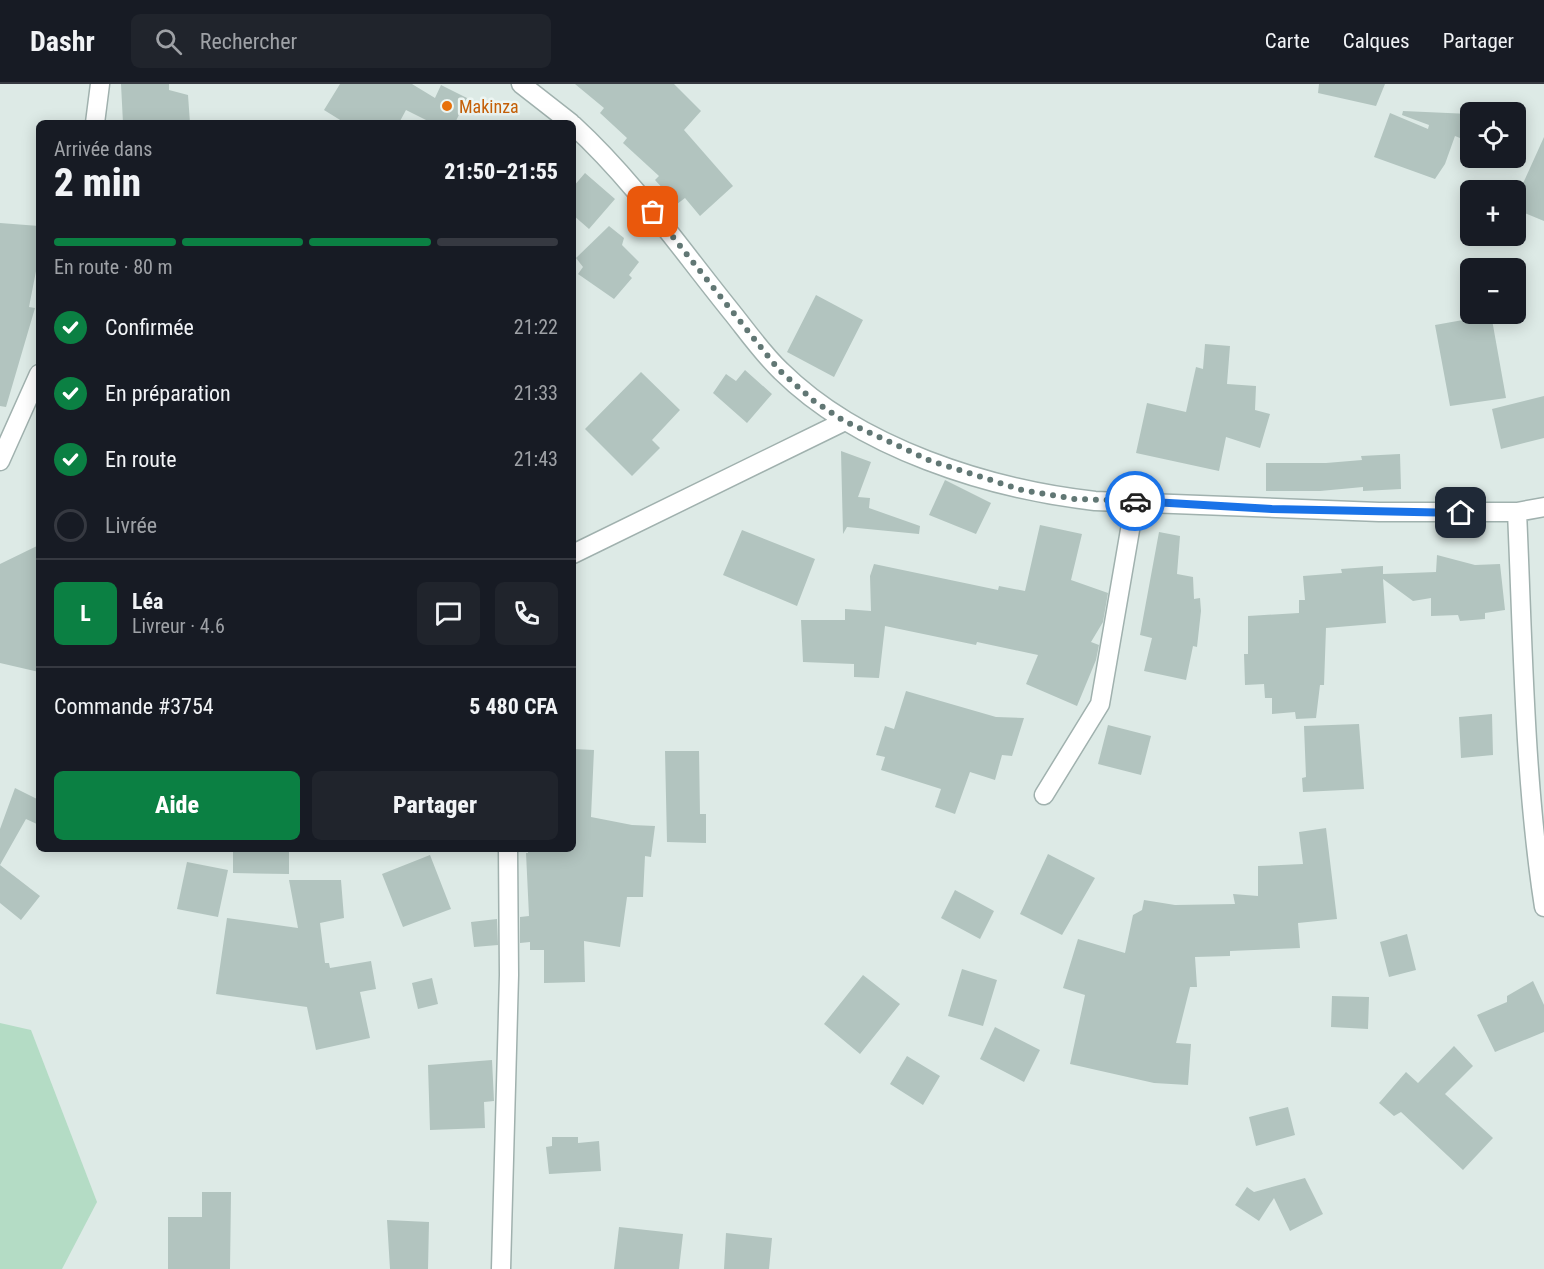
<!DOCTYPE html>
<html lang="fr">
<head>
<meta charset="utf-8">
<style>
  body { margin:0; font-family:"Roboto Condensed",sans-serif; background:#20242c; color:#f1f3f6; height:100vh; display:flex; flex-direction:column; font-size:22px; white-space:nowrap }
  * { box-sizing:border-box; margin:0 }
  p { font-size:20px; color:#9ea1a6 }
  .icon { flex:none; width:33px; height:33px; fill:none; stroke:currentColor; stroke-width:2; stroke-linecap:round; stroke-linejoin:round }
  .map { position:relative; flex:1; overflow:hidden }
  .details { position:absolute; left:36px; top:36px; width:540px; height:732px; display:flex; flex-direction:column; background:#171b24; border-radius:9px; box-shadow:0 3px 15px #0003 }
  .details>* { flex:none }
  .controls { position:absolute; left:1460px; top:18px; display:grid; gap:12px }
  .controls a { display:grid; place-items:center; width:66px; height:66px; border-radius:9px; background:#171b24; box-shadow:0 3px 15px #0003; font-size:30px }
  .pin { position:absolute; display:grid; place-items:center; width:51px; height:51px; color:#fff; margin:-26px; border-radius:12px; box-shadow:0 3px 9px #0006 }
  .courier { position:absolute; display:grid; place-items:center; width:60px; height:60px; margin:-30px; border:4px solid #1a73e8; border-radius:50%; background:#fff; color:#222; box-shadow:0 2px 8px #0007 }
  .head em { font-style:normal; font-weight:800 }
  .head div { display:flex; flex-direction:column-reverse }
  .head { display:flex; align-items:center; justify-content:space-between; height:102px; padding:0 18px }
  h1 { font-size:39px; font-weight:800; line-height:45px }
  .bar { display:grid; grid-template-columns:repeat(4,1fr); gap:9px 6px; align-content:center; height:72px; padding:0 18px }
  .bar i { height:8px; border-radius:4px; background:#363941 }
  .bar .active { background:#0b8043 }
  .bar p { grid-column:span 4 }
  .line { display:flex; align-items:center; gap:15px; padding:0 18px; border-top:2px solid #363941 }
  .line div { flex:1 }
  .round { display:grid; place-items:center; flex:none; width:63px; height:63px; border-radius:9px; background:#20242c }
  ol { padding:0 18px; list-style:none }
  li { display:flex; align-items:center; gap:18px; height:66px }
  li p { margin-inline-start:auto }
  li .icon { padding:6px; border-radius:50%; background:#0b8043; color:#fff; stroke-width:4 }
  li:last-child { color:#9ea1a6 }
  li i { width:33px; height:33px; border:3px solid #363941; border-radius:50% }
  .action { display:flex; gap:12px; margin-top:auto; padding:12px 18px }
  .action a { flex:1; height:69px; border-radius:9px; background:#0b8043; color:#fff; font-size:24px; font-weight:800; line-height:69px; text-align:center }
  .action a+a { background:#20242c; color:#f1f3f6 }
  header { display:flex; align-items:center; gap:36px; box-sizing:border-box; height:84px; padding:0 30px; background:#171b24; border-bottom:2px solid #363941 }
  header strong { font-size:28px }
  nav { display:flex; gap:33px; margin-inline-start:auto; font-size:21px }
  .search { width:420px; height:54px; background:#20242c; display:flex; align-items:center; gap:15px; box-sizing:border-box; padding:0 21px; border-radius:9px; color:#9ea1a6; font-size:22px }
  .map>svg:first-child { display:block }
</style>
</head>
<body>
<header>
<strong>Dashr</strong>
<div class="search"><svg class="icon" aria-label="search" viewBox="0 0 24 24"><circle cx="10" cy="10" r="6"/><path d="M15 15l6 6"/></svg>Rechercher</div>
<nav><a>Carte</a><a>Calques</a><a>Partager</a></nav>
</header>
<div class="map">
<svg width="1544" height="1185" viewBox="0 0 1544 1185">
  <rect width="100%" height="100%" fill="#ddeae6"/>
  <path fill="#b4dcc5" d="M0 939 31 946 97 1118 62 1185H0Z"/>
  <path fill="#b2c4bf" d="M121 0H169V6L188 11 190 39H123Z
    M340 0H412L435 14 441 1 467 14 455 39H432L406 26 399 39H345L324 26Z
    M575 0H674L701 27 684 46 733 102 700 132 685 114 677 120 655 96 659 92 623 59 627 54 600 29 604 24Z
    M1319 0H1385L1376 22 1318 9Z
    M1403 27 1470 30 1465 56 1455 52 1445 80 1435 95 1374 73 1390 29 1428 45 1429 41 1402 31Z
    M1544 53V137L1515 125V117Z
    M585 89 615 115 589 145 573 131V103Z
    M0 139 39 142V182H37L29 223 35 224 6 323 0 322Z
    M609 142 624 154 622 161 639 178 629 191 632 194 614 215 578 190 583 183 576 174Z
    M816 211 863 236 834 293 787 268Z
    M1461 230H1491L1506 314 1450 322 1435 241 1463 236Z
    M1205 260 1230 262 1227 300 1256 302 1255 326 1270 330 1260 364 1226 353 1219 387 1136 369 1147 319 1186 328 1196 283 1203 285Z
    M745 286 772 310 747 339 713 309 726 290 736 297Z
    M641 288 680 326 652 356 660 364 632 392 585 345Z
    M1544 312V354L1501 365 1492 325Z
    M841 367 871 378 858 413 870 414 869 424 920 442 919 450 847 443 843 450Z
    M1400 370 1401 405 1363 407V403L1320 407H1266V379H1326L1362 376 1361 372Z
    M945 396 991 419 976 450 929 431Z
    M1040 441 1082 450 1071 496 1108 509 1103 538 1091 558 1099 561 1096 576 1077 622 1026 600 1038 571 977 558 976 561 885 542 879 594 854 593V580L803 578 801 536H845V525L871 527 870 492 874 480 998 506 999 502 1025 507Z
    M742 446 815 475 797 522 723 491Z
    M1159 448 1180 452 1177 490 1193 493 1194 515 1200 514 1201 527 1197 563 1193 562 1186 596 1144 587 1152 554 1140 551Z
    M39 461V588L0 579V480Z
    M1437 471 1475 481 1500 480 1505 526 1485 529V535L1460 537 1458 531 1431 532V514L1413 517 1383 495 1386 539 1326 544 1324 601H1320L1316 634 1296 635 1295 628 1272 630V614H1265L1264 600 1245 601 1244 570H1248V532L1299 529V516H1305L1303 492 1342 489 1341 485 1383 482V490L1436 488Z
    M906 607 996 633 1024 634 1012 672 1002 671 995 696 970 688 955 730 935 723 941 705 881 686 885 673 876 671 885 642 894 645Z
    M1492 630 1493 671 1461 674 1459 633Z
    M1359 640 1364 705 1303 708 1302 694 1306 693 1304 642Z
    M1108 641 1151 652 1141 691 1098 680Z
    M573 665 594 666 591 733 632 741 655 742 651 773 645 772 643 813H627L620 863 584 857 585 898 544 899V866H530V858L520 859V833L529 832 526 769H528V765H573Z
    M665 667H699L700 730H706V759L667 758Z
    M15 704 39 716V741L26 735 0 781 40 812 21 836 0 819V745Z
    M1326 744 1337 835 1298 839 1300 864 1230 867V872L1195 873 1197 903H1190L1176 959 1191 960 1188 1001 1154 999 1070 980 1085 911 1063 904 1078 855 1125 869 1133 831 1142 826 1144 816 1175 821 1235 820 1233 810 1258 812V782L1303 780 1299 748Z
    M233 765H289V790L233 789Z
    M1048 770 1095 794 1062 851 1020 830Z
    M430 771 451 825 403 843 382 790Z
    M187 778 228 786 218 833 177 825Z
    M289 796H341L344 834 320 839 325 879H329L330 884 371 877 376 905 360 908 370 954 316 966 307 923 216 910 227 834 298 844Z
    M955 806 994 827 980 855 941 834Z
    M497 835 498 861 474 863 471 838Z
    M1407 850 1416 886 1389 893 1380 858Z
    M962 885 997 896 983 942 948 932Z
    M863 891 900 920 860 970 824 940Z
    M432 894 438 920 418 925 412 899Z
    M1533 897 1544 921V948L1495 968 1477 931 1507 918V912Z
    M1332 912 1369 913 1368 945 1331 943Z
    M995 943 1040 966 1024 998 980 975Z
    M1454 962 1473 982 1445 1010 1493 1054 1463 1086 1401 1028 1394 1032 1379 1019 1406 988 1418 999Z
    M907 972 940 992 923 1021 890 1000Z
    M492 976 494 1017 484 1018 485 1044 430 1046 428 981Z
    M1288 1023 1295 1051 1256 1062 1249 1033Z
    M552 1053H578V1059L599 1057 601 1087 549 1090 546 1063 552 1062Z
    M1305 1094 1323 1130 1290 1147 1274 1114 1259 1137 1235 1121 1247 1103 1254 1108Z
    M202 1108H231L230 1185H168V1133H202Z
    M387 1136 429 1138 428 1185H390Z
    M619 1143 683 1150 679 1185H614Z
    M726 1149 772 1154 769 1185H724Z"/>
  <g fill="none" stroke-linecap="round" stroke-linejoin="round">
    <g stroke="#a0b1ae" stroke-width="21">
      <path id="minor" d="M521 0 571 39
        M95 39 100 0
        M573 41C635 98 682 167 734 231 749 250 764 271 781 287 859 364 988 405 1095 417L1379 428H1517L1544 423
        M0 377 39 290
        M1517 428C1523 559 1524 693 1544 823
        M573 470 845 337
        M1044 711 1100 620 1135 417
        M501 1185 509 891 508 765"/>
    </g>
    <use href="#minor" stroke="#fff" stroke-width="18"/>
  </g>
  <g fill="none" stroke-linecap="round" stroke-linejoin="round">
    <path stroke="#617774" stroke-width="6" stroke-dasharray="0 10.8" d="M653 128 779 286 814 317 844 337 931 377 1022 406 1075 415 1135 417"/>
    <path stroke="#1a73e8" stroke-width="8" d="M1135 417 1272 425 1461 429"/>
  </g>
  <circle fill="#e8710a" stroke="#edf6f3" stroke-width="2" cx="447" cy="22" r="6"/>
  <g text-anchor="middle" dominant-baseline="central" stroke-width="5" stroke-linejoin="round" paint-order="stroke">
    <g font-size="18" fill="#c56008" stroke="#edf6f3" text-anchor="start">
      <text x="459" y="22">Makinza</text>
    </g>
  </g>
</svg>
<div class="controls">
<a><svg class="icon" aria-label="locate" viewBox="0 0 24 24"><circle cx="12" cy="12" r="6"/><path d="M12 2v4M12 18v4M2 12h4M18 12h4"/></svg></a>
<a>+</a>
<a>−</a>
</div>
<div class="pin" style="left:653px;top:128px;background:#ea580c"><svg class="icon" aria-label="bag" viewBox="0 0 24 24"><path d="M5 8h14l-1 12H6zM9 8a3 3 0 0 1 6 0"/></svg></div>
<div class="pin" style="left:1461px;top:429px;background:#1f2937"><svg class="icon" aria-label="home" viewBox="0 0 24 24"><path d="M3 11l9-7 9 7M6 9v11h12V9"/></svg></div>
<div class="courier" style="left:1135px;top:417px"><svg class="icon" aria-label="car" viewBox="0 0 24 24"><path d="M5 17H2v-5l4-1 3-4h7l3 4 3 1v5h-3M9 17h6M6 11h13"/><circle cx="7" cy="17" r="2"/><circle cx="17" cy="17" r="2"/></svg></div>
<section class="details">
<div class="head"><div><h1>2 min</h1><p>Arrivée dans</p></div><em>21:50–21:55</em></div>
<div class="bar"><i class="active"></i><i class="active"></i><i class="active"></i><i></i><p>En route · 80 m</p></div>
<ol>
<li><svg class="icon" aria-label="check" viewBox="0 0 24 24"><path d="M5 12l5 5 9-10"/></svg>Confirmée<p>21:22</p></li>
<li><svg class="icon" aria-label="check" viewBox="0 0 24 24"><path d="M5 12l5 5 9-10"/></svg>En préparation<p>21:33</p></li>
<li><svg class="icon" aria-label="check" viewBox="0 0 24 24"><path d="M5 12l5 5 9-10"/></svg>En route<p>21:43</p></li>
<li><i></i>Livrée</li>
</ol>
<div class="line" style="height:108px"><b class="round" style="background:#0b8043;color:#fff">L</b><div><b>Léa</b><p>Livreur · 4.6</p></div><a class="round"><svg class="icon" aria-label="chat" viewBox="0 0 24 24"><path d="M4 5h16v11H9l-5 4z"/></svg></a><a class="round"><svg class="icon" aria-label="phone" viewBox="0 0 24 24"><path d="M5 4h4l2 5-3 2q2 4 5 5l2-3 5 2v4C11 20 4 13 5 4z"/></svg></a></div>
<div class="line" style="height:78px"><div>Commande #3754</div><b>5 480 CFA</b></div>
<div class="action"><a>Aide</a><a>Partager</a></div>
</section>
</div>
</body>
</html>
